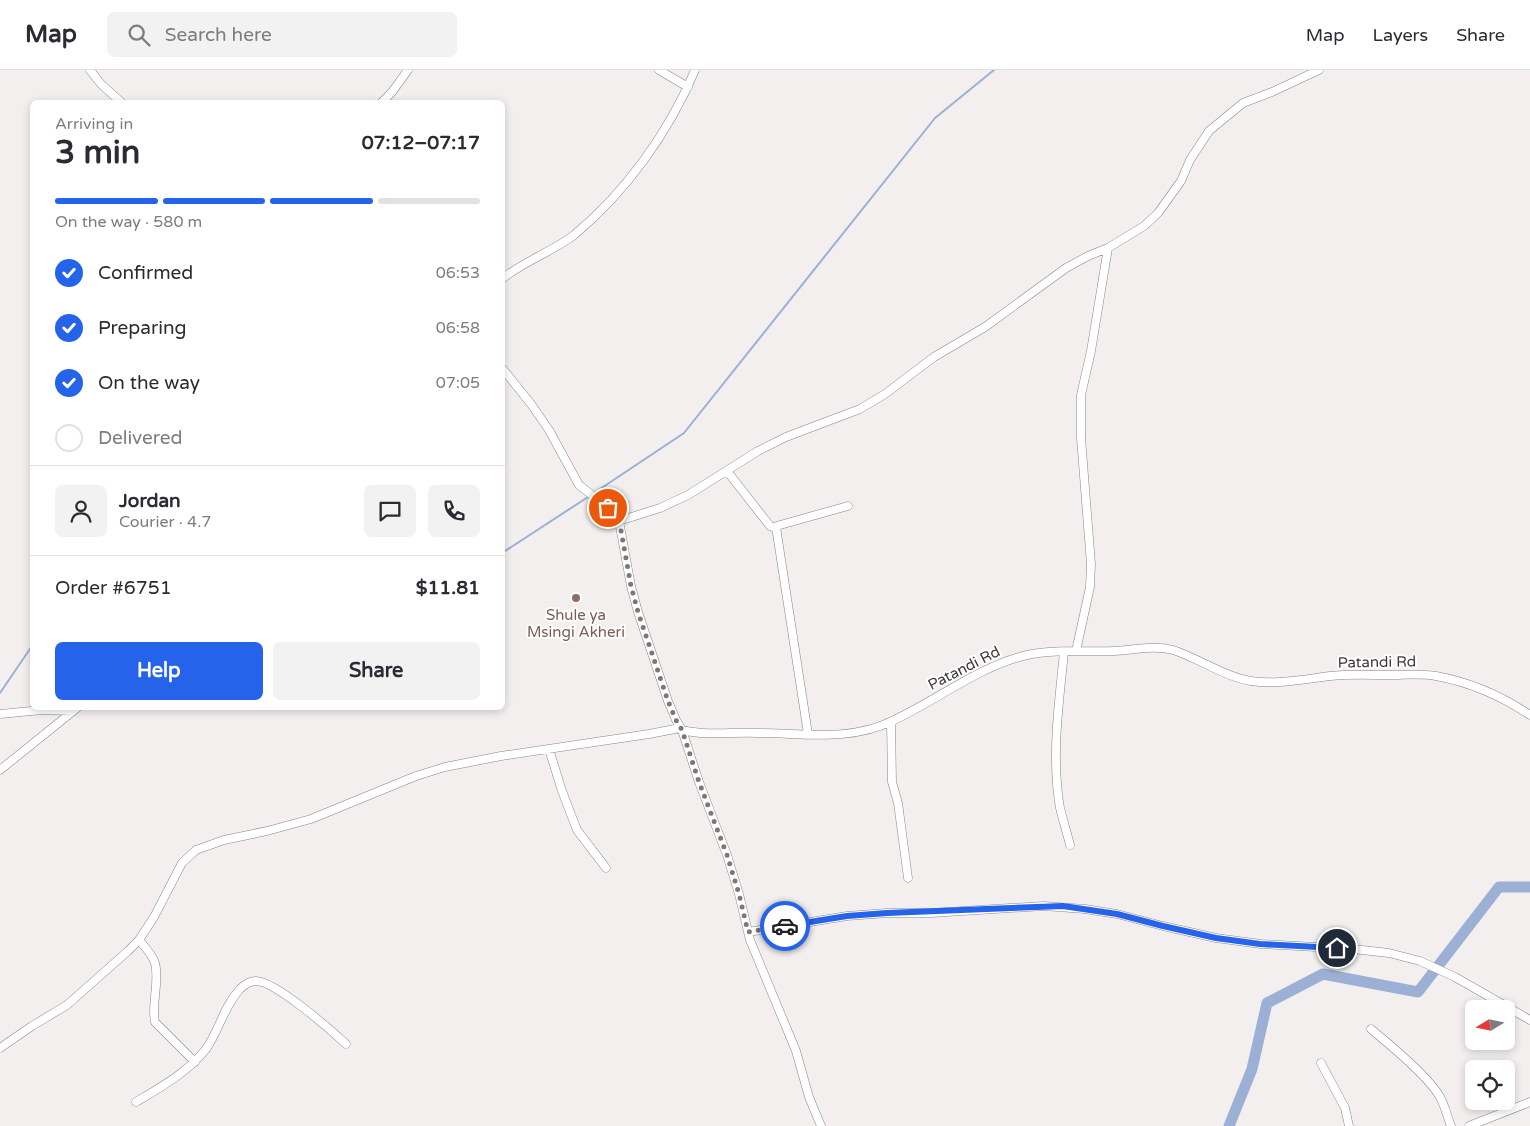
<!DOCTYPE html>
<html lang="en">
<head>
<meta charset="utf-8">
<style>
  body { margin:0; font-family:"Varela Round",sans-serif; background:#f2f2f3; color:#2b2b33; height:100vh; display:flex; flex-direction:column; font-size:19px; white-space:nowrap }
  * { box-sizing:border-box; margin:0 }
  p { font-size:16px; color:#7c7c81 }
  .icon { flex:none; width:28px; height:28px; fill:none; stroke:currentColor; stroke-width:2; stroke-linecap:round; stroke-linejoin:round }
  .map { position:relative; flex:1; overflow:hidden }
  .sheet { position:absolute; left:30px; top:30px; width:475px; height:610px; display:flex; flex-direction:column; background:#fff; border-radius:8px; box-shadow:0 2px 8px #0003 }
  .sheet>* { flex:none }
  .needle { width:32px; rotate:260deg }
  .buttons { position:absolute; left:1465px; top:930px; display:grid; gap:10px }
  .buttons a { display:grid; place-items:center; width:50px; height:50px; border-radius:8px; background:#fff; box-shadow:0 2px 8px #0003; font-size:25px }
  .pin { position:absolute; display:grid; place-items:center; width:42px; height:42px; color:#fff; margin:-21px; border:2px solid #fff; border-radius:50%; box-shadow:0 1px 5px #0007 }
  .courier { position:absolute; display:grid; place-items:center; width:50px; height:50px; margin:-25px; border:4px solid #2563eb; border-radius:50%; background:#fff; color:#222; box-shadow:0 1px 6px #0007 }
  .headline em { font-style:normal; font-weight:800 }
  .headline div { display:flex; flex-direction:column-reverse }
  .headline { display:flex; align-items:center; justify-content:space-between; height:85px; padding:0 25px }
  h1 { font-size:32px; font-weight:800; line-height:38px }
  .bar { display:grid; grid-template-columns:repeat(4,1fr); gap:8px 5px; align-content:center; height:60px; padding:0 25px }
  .bar i { height:6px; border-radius:4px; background:#e1e1e2 }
  .bar .current { background:#2563eb }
  .bar p { grid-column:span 4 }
  .line { display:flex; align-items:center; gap:12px; padding:0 25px; border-top:1px solid #e1e1e2 }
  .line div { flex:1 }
  .round { display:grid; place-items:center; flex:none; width:52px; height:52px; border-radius:8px; background:#f2f2f3 }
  ol { padding:0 25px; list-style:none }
  li { display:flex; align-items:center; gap:15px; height:55px }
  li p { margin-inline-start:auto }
  li .icon { padding:5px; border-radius:50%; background:#2563eb; color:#fff; stroke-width:4 }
  li:last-child { color:#7c7c81 }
  li i { width:28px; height:28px; border:2px solid #e1e1e2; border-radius:50% }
  .button { display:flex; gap:10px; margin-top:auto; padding:10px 25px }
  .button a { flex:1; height:58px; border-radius:8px; background:#2563eb; color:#fff; font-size:20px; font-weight:800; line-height:58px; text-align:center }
  .button a+a { background:#f2f2f3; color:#2b2b33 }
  header { display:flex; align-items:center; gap:30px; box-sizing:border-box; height:70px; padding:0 25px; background:#fff; border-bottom:1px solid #e1e1e2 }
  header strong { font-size:24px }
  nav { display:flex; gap:28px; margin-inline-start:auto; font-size:18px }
  .search { width:350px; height:45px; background:#f2f2f3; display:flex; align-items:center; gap:12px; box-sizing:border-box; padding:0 18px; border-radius:8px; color:#7c7c81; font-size:19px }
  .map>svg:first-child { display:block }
</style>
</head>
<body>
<header>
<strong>Map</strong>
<div class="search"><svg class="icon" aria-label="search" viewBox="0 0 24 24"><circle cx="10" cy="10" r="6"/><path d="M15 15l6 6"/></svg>Search here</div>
<nav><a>Map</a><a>Layers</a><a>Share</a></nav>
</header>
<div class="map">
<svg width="1530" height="1056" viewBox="0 0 1530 1056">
  <rect width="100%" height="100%" fill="#f3efee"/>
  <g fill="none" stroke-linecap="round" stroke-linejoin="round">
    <path stroke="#9cb0d6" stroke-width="2" d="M594 423 684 363 935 48 994 0
      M502 483 588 427
      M0 623 32 576"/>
    <path stroke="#9cb0d6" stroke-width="11" d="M1229 1056 1252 999 1267 933 1323 904 1418 922 1499 817H1530"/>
    <g stroke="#898685" stroke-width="9">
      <path id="minor" d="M90 0 101 14 121 32
        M659 0 688 17
        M382 32 392 22 408 0
        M502 209C524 191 552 182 574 165 626 122 669 62 695 0
        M502 298 531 334 549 360 579 415 602 433 619 451 631 516 638 542 668 631 676 650 682 660C707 666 732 662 757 663 803 663 849 672 892 651 938 630 977 597 1027 585 1055 579 1086 582 1115 581 1134 580 1154 575 1173 580 1198 588 1225 607 1251 611 1275 615 1306 609 1330 606 1349 604 1369 605 1388 605 1404 605 1421 603 1436 606 1469 612 1503 627 1530 645
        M727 401 770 456 773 457 848 436
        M619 451 660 438 688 425 758 381 786 367 860 339 885 324 934 287 985 257 1066 198 1088 186 1108 178 1144 156 1158 143 1181 111 1190 90 1209 61 1243 33 1272 22 1319 0
        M776 457 808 664
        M1076 581 1090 517 1091 494 1081 368V325L1091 281 1108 178
        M1064 582C1059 633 1051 687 1060 738 1063 750 1067 763 1070 775
        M0 644 42 640 72 641
        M891 652 892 712 898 733 908 808
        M682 660 699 712 727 785 739 824 750 870 796 981 809 1027 821 1056
        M549 679 562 721 577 760 606 798
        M0 700 77 638
        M748 862 847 846 887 843H931L1044 836 1085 839 1117 844 1163 856 1216 868 1261 874 1353 879 1389 883 1420 891 1455 907 1530 950
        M139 870C145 877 152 884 155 893 160 912 151 933 155 952L195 992
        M1371 959C1390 975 1428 1006 1440 1027 1445 1036 1447 1046 1451 1056
        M0 978 32 956 67 935 128 881 139 870 154 847 182 793 196 780 224 770 267 761 311 749 416 706 445 697 501 686 649 664 680 658
        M1321 993 1345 1038 1349 1056
        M136 1032C161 1017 188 1002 206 979 219 961 224 936 240 919 244 915 250 911 256 911 275 911 331 960 346 974
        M1469 1056 1530 1032"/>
    </g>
    <use href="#minor" stroke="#fff" stroke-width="8"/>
  </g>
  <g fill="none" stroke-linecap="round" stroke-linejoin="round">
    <path stroke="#7b7978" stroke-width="5" stroke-dasharray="0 9" d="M608 438 620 455 631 516 638 542 668 631 676 650 682 660 699 712 727 785 739 824 748 862 785 856"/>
    <path stroke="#2563eb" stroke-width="6" d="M785 856 847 846 887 843 1063 836 1117 844 1163 856 1216 868 1260 874 1337 878"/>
  </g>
  <circle fill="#8d6e63" stroke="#fffdfd" stroke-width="2" cx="576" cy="528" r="5"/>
  <g text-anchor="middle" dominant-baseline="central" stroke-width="4" stroke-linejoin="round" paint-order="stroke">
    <g font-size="15" fill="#785e54" stroke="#fffdfd">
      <text x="576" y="545">Shule ya<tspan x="576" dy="17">Msingi Akheri</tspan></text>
    </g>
    <g font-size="15" fill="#3b3938" stroke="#fffdfd">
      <text transform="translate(1377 592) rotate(-1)">Patandi Rd</text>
      <text transform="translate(964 598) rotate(-27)">Patandi Rd</text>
    </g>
  </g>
</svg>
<div class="buttons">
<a><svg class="needle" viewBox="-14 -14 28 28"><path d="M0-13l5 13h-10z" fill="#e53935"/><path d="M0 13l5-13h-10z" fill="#7c7c81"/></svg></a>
<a><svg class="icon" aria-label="locate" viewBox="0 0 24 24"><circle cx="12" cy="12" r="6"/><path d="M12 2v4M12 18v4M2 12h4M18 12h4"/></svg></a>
</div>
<div class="pin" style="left:608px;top:438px;background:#ea580c"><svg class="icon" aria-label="bag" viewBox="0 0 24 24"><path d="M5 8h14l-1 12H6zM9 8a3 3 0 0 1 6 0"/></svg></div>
<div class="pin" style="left:1337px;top:878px;background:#1f2937"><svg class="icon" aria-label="home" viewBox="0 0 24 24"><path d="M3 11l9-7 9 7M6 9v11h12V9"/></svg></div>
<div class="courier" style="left:785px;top:856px"><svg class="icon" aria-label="car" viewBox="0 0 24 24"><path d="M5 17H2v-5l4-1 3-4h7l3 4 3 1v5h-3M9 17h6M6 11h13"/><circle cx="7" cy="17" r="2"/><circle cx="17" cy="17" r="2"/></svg></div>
<section class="sheet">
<div class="headline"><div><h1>3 min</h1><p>Arriving in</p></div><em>07:12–07:17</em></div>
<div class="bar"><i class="current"></i><i class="current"></i><i class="current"></i><i></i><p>On the way · 580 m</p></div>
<ol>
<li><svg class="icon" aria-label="check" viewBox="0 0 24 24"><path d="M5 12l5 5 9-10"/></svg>Confirmed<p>06:53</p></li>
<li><svg class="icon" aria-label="check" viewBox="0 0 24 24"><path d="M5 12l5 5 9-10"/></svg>Preparing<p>06:58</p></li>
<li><svg class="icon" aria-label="check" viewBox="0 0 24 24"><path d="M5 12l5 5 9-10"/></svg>On the way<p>07:05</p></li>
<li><i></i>Delivered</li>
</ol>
<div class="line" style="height:90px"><a class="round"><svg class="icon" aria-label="person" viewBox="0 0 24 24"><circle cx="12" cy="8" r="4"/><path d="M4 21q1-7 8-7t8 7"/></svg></a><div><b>Jordan</b><p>Courier · 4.7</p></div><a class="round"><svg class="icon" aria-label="chat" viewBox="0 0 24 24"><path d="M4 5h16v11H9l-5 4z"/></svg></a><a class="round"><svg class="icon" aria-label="phone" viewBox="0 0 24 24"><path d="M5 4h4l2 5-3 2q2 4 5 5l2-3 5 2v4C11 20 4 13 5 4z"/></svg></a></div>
<div class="line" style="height:65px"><div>Order #6751</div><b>$11.81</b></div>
<div class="button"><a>Help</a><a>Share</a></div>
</section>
</div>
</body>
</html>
